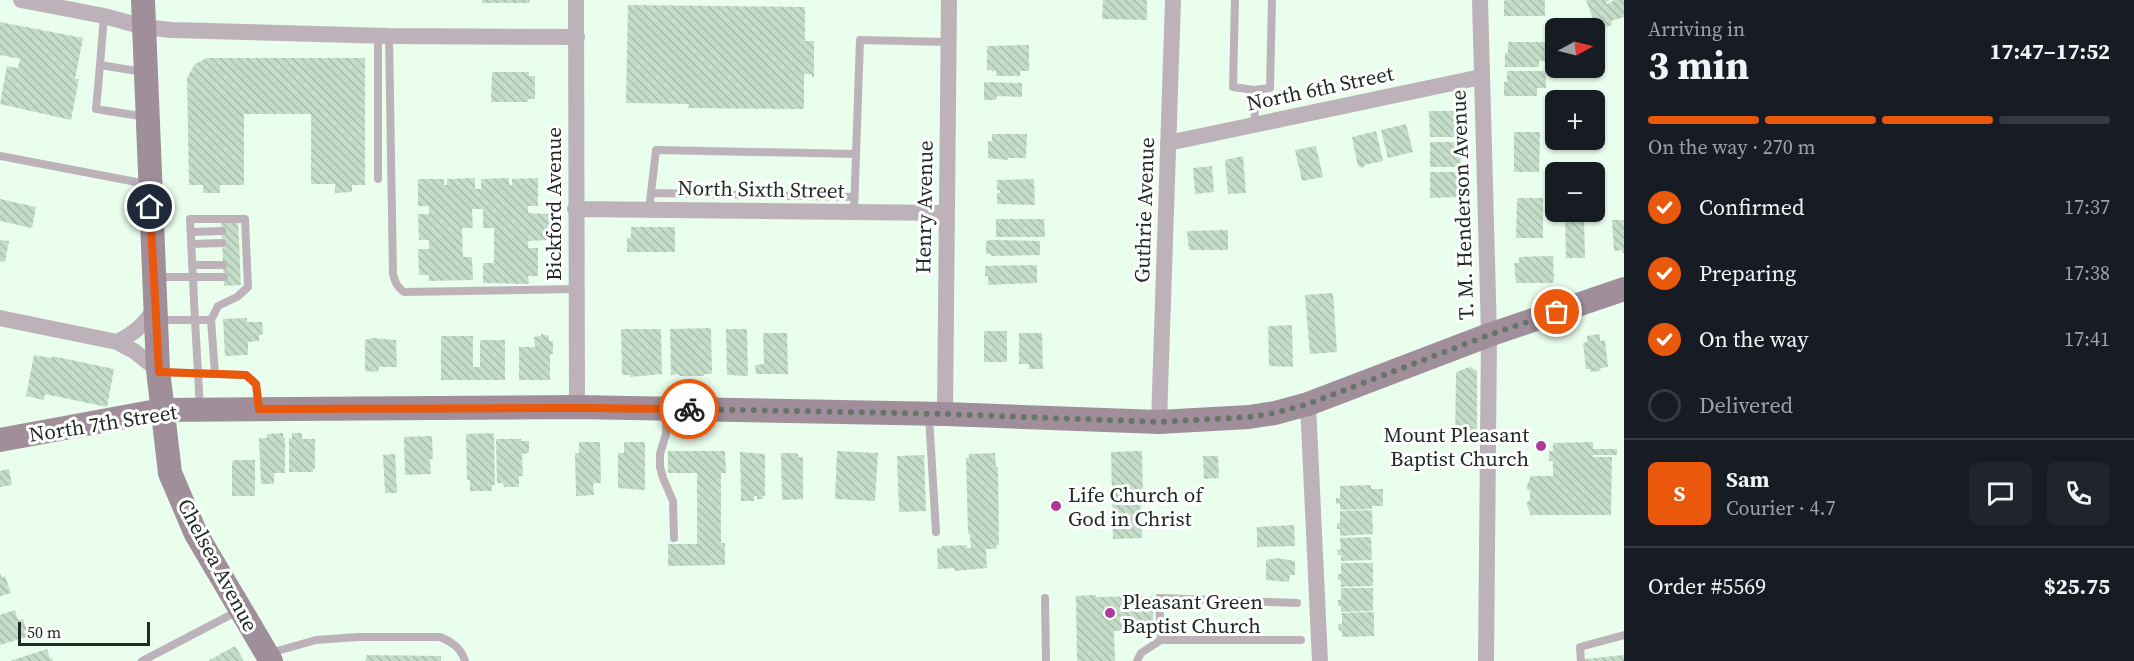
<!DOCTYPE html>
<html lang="en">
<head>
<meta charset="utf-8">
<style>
  body { margin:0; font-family:"Source Serif 4",serif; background:#20242c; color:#f1f3f6; height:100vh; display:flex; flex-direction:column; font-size:22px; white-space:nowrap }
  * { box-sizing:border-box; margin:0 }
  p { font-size:20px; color:#9ea1a6 }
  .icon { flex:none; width:33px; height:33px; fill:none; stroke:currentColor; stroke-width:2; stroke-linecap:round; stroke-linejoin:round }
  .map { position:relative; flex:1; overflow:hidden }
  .drawer { display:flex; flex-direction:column; background:#171b24; width:510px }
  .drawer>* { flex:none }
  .needle { width:39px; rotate:83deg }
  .tools { position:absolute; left:1545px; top:18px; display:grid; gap:12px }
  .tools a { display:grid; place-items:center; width:60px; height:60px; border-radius:9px; background:#171b24; box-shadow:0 2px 4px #0004; font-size:30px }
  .scale { position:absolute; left:18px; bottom:15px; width:132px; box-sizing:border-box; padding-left:6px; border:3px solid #212a23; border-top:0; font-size:16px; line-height:21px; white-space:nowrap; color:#212a23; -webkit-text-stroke:4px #fff; paint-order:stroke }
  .pin { position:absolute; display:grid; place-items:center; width:51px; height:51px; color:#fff; margin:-26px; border:3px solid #fff; border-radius:50%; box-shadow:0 2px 6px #0007 }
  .courier { position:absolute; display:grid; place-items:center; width:60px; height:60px; margin:-30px; border:4px solid #ea580c; border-radius:50%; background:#fff; color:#222; box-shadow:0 2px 8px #0007 }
  .headline em { font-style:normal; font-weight:700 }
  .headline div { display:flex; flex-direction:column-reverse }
  .headline { display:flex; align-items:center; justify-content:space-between; height:102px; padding:0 24px }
  h1 { font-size:39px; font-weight:700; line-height:45px }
  .bar { display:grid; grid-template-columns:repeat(4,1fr); gap:9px 6px; align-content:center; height:72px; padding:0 24px }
  .bar i { height:8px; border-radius:4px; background:#363941 }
  .bar .active { background:#ea580c }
  .bar p { grid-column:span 4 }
  .line { display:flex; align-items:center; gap:15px; padding:0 24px; border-top:2px solid #363941 }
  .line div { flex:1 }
  .round { display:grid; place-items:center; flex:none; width:63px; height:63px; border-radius:9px; background:#20242c }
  ol { padding:0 24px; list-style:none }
  li { display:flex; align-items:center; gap:18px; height:66px }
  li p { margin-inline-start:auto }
  li .icon { padding:6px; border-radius:50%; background:#ea580c; color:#fff; stroke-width:4 }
  li:last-child { color:#9ea1a6 }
  li i { width:33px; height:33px; border:3px solid #363941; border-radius:50% }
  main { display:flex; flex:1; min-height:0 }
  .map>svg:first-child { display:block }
</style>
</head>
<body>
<main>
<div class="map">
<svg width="1624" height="661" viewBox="0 0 1624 661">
  <defs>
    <pattern id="building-back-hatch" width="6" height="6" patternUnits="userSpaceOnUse" patternTransform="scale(1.5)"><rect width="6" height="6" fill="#c4ddc8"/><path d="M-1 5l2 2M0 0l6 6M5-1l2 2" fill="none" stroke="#a8beac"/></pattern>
  </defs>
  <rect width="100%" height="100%" fill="#eafeed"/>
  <path fill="url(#building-back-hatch)" d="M482 0H530V3H482Z
    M1103 0H1147V20L1102 19Z
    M1507 0H1545V16H1504V1Z
    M1586 0H1611L1606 2V4L1615 0H1624V17L1611 21 1612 25 1597 30Z
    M628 5 805 7V41H814V77H812V74H804V109L688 108 689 104 626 103Z
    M0 22 83 38 75 79H79L71 120 0 104 7 66 18 68 20 59 0 55Z
    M1508 42H1547V61H1539V67H1505V53H1508Z
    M1029 45V71H1020V76H996V70L992 72V70H987V46Z
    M207 58H365V185H352V192L335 193V184H311V114H244V185H220V193H203V185H189L187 78 195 64Z
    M1507 71H1546V88H1537V96H1504V82H1507Z
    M492 72H529V76H535V99H528V102H491Z
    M984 82 1022 83V97L997 96 996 100H984Z
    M1429 111H1460V137H1430Z
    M1406 124 1413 152 1388 158 1381 130Z
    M1376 131 1383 161 1364 165V167L1361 168 1360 166 1358 167 1352 137Z
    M1514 132H1540L1539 172H1514Z
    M992 134H1027L1026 158H1008V160L988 158V141H992Z
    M1430 142H1461V167H1430Z
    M1316 146 1323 177 1302 181 1295 150Z
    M1243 156 1246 193 1228 194 1225 160Z
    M1212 166 1214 192 1195 194 1193 168Z
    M1430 172H1460V197L1430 198Z
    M475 178V189H481V179L509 178V185H512V179L538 178V206H528V213L550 214 551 240 528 241V248H538V276H528L529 284 483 283V263H494V228H483V209H472L473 228H462L463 257H472L473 280 429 281V275H419L418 249H429V240H419L418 214H429V206H418V179H444V185H447V179Z
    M1034 179 1035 205 997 204V193H1000V190H997V180Z
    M1517 198H1543V238H1516Z
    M0 199 36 207 32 228 0 221Z
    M996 219H1044L1045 237H996Z
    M1584 219 1585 258H1566L1565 220Z
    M238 220 241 285 224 286 221 221Z
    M1612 220H1624V253H1622V250L1614 251Z
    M631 227H675V252H627V238H631Z
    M1228 230V250H1189L1187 231Z
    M0 240 9 241 5 262 0 261Z
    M991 240 1040 241V255L991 256V254H986V241Z
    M1553 256 1554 283H1516L1514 263H1519V257Z
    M1037 265V283L988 285V276H985V266Z
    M1333 293 1337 352 1310 354 1305 295Z
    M247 318V322H262L263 334 259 335V341L248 342V355L225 356 223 319Z
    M1292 325 1293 367 1269 366 1268 326Z
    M711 328 712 374H704V376H679V374L671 375 670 329Z
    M621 329H661L662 374 630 377V375H622Z
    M726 329H747L748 376 727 375Z
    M984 331H1007V362H984Z
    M763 333H787L788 374H756L755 365 764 364Z
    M1019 333H1042L1043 369H1029V364H1019Z
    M541 334 549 336V341H553V354H550V380H519V347H535L534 337 541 336Z
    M1600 334V341L1605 340 1608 367 1600 368 1601 371 1590 372V369H1586L1583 343 1587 342V336Z
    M441 336H473V367H480V340H505V380H441Z
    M372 338 396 340 397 367H379L378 372 365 371V340Z
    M34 355 52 358V356L114 369 107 407 45 394 44 400 26 396Z
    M1470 367 1477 371V441H1455L1456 372Z
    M283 433V438H285V473H274V484H261L259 438H267V434Z
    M292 433H302V439H315V469H313V472H289V438L292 439Z
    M494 433 495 485H492V491H470V480H467L466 434Z
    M432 436 433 459H430L431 474 405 475 404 437Z
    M496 439H521V441H529V453L522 454 523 476H519V487H504L503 483H497Z
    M579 442H600L601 483H593L594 495 576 496 575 453H579Z
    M624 442H645V490L618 488V453H624Z
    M1588 442H1593V449H1617V455H1593V457H1612L1611 515H1531L1526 503 1530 500V491L1526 488 1531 476H1553V461H1549V451H1553V443Z
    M668 451H725L726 473H721V543H725V565L668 566V544H697V473H668Z
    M837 451 878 453 875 501 835 499Z
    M1142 451 1143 501H1141L1142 538 1113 539 1112 499H1109V494H1112L1111 452Z
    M740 452 765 454V496H763V499H757V496H754V501H741Z
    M781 453H794L798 454V457H803V499L782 500Z
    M995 453 996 467H998L999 545H996L997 549H986L987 568 955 571 954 568 938 569 937 548H942V546L967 545V548H971L970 534H968L966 458H969V454Z
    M395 454 397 493H385L383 455Z
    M924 455 926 511 899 512 897 456Z
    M1203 456H1218L1219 478 1204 479Z
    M235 460H255V496H232V462Z
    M9 469 12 485 0 487V471Z
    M1371 485V489H1383V506H1372V509L1340 510V503L1336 504V498H1340V486Z
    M1372 510 1373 534 1340 536V529H1337V523H1340V511Z
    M1294 525 1295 546 1257 547V527Z
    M1371 537 1372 560 1341 561V555H1338L1337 550 1341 549 1340 538Z
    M1277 558 1295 561V575H1290L1289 582 1266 580V560Z
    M1341 563H1373V586L1341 587V580H1338V574H1341Z
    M0 573 2 578 5 576 11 593 0 596Z
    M1341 588H1373V611L1341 612V606H1338V600H1341Z
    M1092 595H1096V597L1153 596V630L1114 631 1115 661H1077L1076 596Z
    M15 610 18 620 23 619 29 636 0 645V615Z
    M1374 612V636L1342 637V631H1339L1338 624H1342V613Z
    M235 646 244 661H208Z
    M47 649 50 659 52 658 53 661H10Z
    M367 655 441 656V661H365Z
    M1624 655V661H1585V659Z"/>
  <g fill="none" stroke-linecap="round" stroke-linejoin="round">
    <path stroke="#bdb2ba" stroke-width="8" d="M1235 0 1233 87 1254 90 1270 88 1272 0
      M104 16 100 65 143 72
      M389 36 393 274C395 282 397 287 404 292L575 289
      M100 65 96 109 146 117
      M1254 90 1255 125
      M0 156 147 184
      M378 179V36
      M652 193 855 197
      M649 210 656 150 856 154
      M854 212 860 40 948 42
      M191 232 222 231
      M191 244 222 243
      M192 265H223
      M157 277H224
      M159 320H195L190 219H245L248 287 237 297 218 306 211 320
      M160 372 246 375 256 384 259 409
      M200 409 195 320H211L215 374
      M667 409 666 434 660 454V467L663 478 673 501 674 538
      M929 416 936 532
      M1045 598 1046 661
      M1161 640 1159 598 1297 603
      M270 653 316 640 358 637H440C452 642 461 648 465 661
      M142 661 238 611
      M1137 661 1141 653 1161 640H1301
      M1581 661 1580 647 1624 635"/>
    <path stroke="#bdb2ba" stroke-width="16" d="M21 0 104 16 144 27 171 30 389 36 577 37
      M576 0 577 407
      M1480 0 1489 335 1486 661
      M1168 143 1481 77
      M575 209 946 213
      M0 318 117 342 134 351 158 370
      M117 342C135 333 145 324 155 308
      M1308 404 1320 661
      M945 414 949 0
      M1159 422 1173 0"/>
    <path stroke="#a08f9b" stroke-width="24" d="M143 0 158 370 170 473 196 534 271 661
      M0 440 162 410 577 407 945 414 1159 422 1249 417 1275 413 1308 404 1489 335 1624 289"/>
  </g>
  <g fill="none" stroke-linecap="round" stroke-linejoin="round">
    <path stroke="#67746a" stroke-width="6" stroke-dasharray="0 10.8" d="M689 409 945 414 1159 422 1249 417 1275 413 1308 404 1489 335 1557 312"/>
    <path stroke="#ea580c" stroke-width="8" d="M150 207 159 372 246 375 256 384 259 409 577 408 689 409"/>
  </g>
  <g fill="#ab3b97" stroke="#fff" stroke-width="2">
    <circle cx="1541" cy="446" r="6"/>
    <circle cx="1056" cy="506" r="6"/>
    <circle cx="1110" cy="613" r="6"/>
  </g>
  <g text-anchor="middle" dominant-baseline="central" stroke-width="6" stroke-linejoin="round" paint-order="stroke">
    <g font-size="21" fill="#212a23" stroke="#fff">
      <text transform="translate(1320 88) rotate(-12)">North 6th Street</text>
      <text transform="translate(761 189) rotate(1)">North Sixth Street</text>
      <text transform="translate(553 204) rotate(-90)">Bickford Avenue</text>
      <text transform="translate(1462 205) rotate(-92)">T. M. Henderson Avenue</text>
      <text transform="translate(924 207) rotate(-89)">Henry Avenue</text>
      <text transform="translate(1144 210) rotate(-88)">Guthrie Avenue</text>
      <text transform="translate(103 423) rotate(-9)">North 7th Street</text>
      <text transform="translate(218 565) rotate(62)">Chelsea Avenue</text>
    </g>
    <g font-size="21" fill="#212a23" stroke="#fff" text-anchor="start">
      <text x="1529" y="434" text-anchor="end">Mount Pleasant<tspan x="1529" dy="24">Baptist Church</tspan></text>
      <text x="1068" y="494">Life Church of<tspan x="1068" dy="24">God in Christ</tspan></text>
      <text x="1122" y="601">Pleasant Green<tspan x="1122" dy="24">Baptist Church</tspan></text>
    </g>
  </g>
</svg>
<div class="tools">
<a><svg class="needle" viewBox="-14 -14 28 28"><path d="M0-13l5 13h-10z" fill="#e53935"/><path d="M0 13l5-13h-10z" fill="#9ea1a6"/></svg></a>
<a>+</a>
<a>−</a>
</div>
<div class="scale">50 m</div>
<div class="pin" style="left:1557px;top:312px;background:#ea580c"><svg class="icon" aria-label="bag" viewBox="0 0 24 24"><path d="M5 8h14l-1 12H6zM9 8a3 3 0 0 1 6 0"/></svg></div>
<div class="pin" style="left:150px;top:207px;background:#1f2937"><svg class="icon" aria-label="home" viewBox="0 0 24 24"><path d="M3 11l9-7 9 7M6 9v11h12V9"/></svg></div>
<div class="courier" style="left:689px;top:409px"><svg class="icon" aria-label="bike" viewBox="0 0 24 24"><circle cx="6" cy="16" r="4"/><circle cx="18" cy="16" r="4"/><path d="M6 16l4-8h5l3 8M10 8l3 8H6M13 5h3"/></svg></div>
</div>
<section class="drawer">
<div class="headline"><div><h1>3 min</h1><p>Arriving in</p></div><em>17:47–17:52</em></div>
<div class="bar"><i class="active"></i><i class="active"></i><i class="active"></i><i></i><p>On the way · 270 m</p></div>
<ol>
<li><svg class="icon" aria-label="check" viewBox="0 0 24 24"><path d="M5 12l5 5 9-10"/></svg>Confirmed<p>17:37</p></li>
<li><svg class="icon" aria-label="check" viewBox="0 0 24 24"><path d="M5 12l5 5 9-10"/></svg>Preparing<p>17:38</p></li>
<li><svg class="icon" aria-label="check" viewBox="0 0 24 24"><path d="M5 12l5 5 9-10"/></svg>On the way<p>17:41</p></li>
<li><i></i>Delivered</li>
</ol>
<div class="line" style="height:108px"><b class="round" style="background:#ea580c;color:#fff">S</b><div><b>Sam</b><p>Courier · 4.7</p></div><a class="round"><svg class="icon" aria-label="chat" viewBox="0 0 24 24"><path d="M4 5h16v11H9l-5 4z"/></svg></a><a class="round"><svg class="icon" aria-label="phone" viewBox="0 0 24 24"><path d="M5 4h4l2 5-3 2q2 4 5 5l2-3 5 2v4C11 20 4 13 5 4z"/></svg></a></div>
<div class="line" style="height:78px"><div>Order #5569</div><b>$25.75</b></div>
</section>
</main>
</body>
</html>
